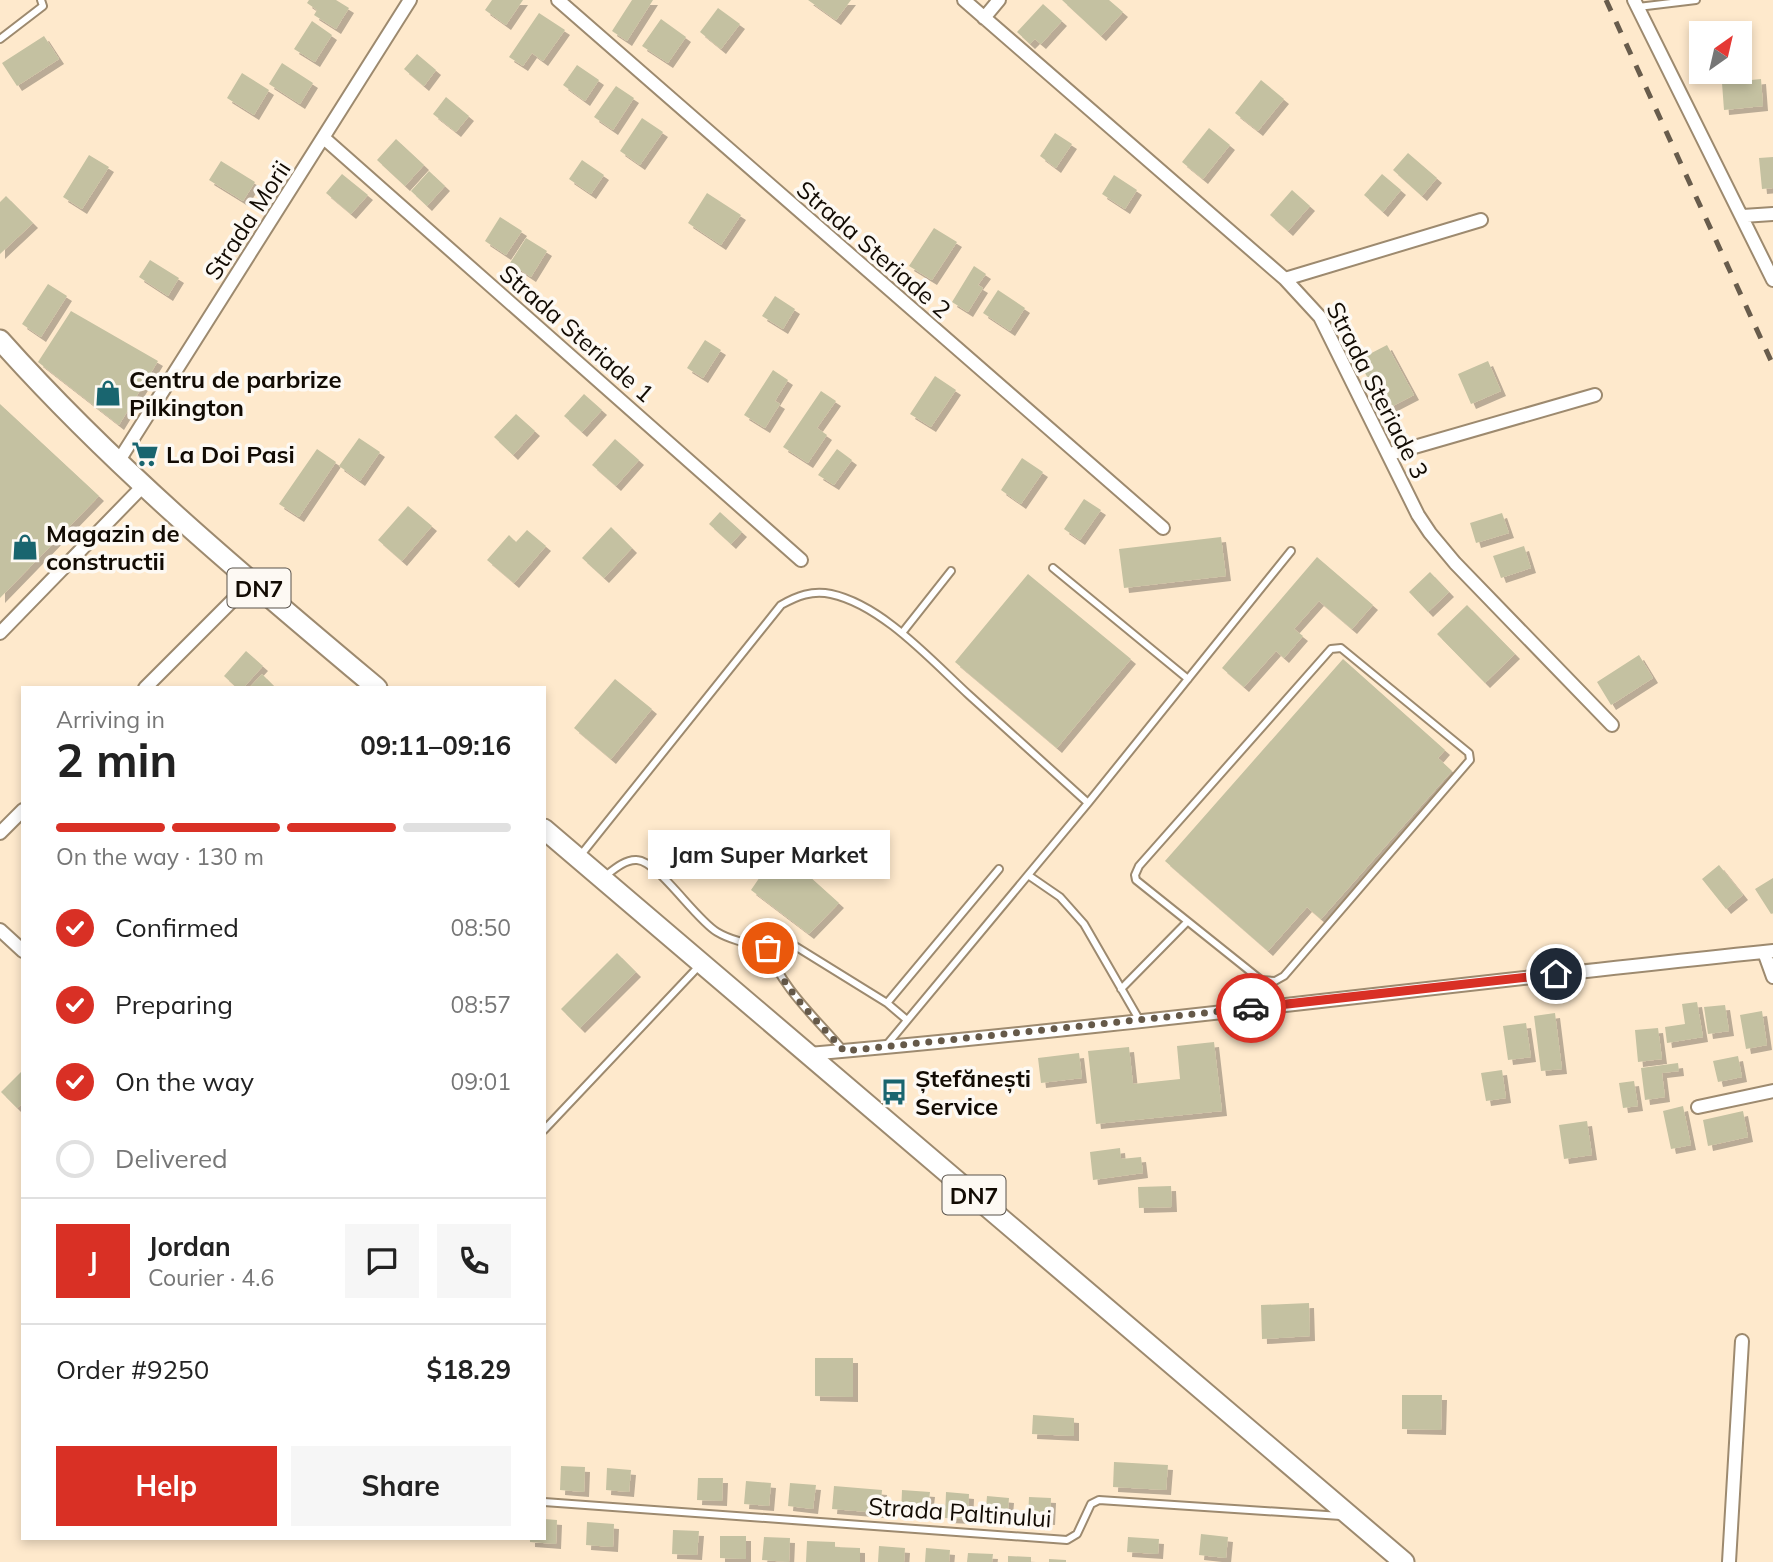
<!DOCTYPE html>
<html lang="en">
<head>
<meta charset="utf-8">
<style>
  body { margin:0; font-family:Mulish,sans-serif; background:#f6f6f6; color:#222; height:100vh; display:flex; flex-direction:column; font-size:26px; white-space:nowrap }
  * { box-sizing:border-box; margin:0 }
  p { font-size:23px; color:#767676 }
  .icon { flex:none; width:38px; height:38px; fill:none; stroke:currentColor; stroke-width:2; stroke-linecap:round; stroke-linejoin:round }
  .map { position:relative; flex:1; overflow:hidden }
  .side { position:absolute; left:21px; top:686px; width:525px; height:854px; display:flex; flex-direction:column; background:#fff; border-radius:0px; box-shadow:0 4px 10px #0003 }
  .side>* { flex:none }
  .needle { width:46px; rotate:34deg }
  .controls { position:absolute; left:1689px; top:21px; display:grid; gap:14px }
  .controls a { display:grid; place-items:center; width:63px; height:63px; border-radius:0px; background:#fff; box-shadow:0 4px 10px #0003; font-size:35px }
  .pin { position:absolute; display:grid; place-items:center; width:60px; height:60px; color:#fff; margin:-30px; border:4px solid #fff; border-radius:50%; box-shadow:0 2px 7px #0007 }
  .courier { position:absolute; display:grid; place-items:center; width:70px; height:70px; margin:-35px; border:5px solid #d93025; border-radius:50%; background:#fff; color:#222; box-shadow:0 2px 9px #0007 }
  .bubble { position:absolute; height:49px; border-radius:0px; background:#fff; box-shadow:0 4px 10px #0003; font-size:23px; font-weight:700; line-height:49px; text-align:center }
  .headline em { font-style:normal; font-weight:700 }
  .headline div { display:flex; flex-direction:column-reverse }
  .headline { display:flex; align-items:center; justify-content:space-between; height:119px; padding:0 35px }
  h1 { font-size:46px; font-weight:700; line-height:52px }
  .bar { display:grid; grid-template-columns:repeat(4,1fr); gap:10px 7px; align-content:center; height:84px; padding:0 35px }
  .bar i { height:9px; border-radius:5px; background:#e0e0e0 }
  .bar .current { background:#d93025 }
  .bar p { grid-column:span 4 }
  .line { display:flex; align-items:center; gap:18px; padding:0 35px; border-top:2px solid #e0e0e0 }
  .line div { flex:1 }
  .round { display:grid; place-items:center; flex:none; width:74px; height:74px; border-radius:0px; background:#f6f6f6 }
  ol { padding:0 35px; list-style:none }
  li { display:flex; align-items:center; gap:21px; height:77px }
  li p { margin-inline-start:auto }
  li .icon { padding:7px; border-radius:50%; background:#d93025; color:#fff; stroke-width:4 }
  li:last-child { color:#767676 }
  li i { width:38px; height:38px; border:4px solid #e0e0e0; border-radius:50% }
  .action { display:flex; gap:14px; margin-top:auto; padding:14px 35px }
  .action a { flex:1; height:80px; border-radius:0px; background:#d93025; color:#fff; font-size:28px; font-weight:700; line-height:80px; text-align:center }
  .action a+a { background:#f6f6f6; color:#222 }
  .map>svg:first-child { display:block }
</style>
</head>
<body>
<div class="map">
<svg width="1773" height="1562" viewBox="0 0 1773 1562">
  <defs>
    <filter id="shadow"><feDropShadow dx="5" dy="5" stdDeviation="0" flood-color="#0004"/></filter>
  </defs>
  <rect width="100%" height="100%" fill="#fee9cc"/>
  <path fill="#c4c1a1" filter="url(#shadow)" d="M309 0H336L349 8 336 29 314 15 317 10 307 3Z
    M492 0H523L506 25 485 10Z
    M632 0H653L627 41 612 31Z
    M808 0H851L836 20Z
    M1062 0H1109L1123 12 1101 36Z
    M1043 4 1062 21 1041 44 1035 39 1030 44 1017 32Z
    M718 8 740 24 721 49 700 32Z
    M539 13 565 30 543 61 532 53 523 66 509 57Z
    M661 19 686 37 668 63 642 46Z
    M312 21 332 35 315 62 294 49Z
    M44 36 59 59 17 86 2 63Z
    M417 54 436 70 424 86 404 69Z
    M282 63 313 83 300 104 269 84Z
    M577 65 599 80 585 101 563 85Z
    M242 73 269 90 254 115 227 98Z
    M1761 79 1763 106 1724 110 1722 83Z
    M1261 80 1284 99 1258 131 1235 113Z
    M616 86 634 98 613 130 594 117Z
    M446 97 469 116 456 132 433 114Z
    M642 118 663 132 640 165 620 151Z
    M1209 128 1230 145 1203 179 1182 162Z
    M1055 133 1072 144 1056 168 1040 156Z
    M396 139 424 165 405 186 377 160Z
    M1408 153 1437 178 1422 196 1393 170Z
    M89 155 109 167 82 209 63 197Z
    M1773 157V188L1762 189 1759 158Z
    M582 160 604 175 591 194 569 179Z
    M221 161 255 182 243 201 209 180Z
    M429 171 445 186 427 206 411 191Z
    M342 174 368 195 351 214 326 193Z
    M1382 174 1401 190 1383 212 1364 195Z
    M1114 175 1137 190 1125 209 1102 194Z
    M1292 190 1310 206 1288 231 1270 215Z
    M707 193 741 215 721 245 688 223Z
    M6 196 33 223 0 254V202Z
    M500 217 522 231 506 255 485 241Z
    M934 228 957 242 932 280 909 266Z
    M526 238 547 251 531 277 510 263Z
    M150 260 179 278 168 296 139 277Z
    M974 266 986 274 978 285 983 288 968 312 952 302Z
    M48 284 67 296 41 337 22 324Z
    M998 290 1025 308 1010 331 983 313Z
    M775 296 795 309 783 329 762 316Z
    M71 311 158 361 119 425 38 362Z
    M705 340 721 350 703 378 687 368Z
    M1387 345 1414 395 1385 410 1358 360Z
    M1488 361 1501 391 1471 404 1458 374Z
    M773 370 788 380 775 401 780 404 765 428 744 415Z
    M935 376 956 390 931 427 910 414Z
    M821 391 836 401 817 428 827 435 808 463 783 447Z
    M584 394 602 410 582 432 564 416Z
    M0 404 99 496 0 598Z
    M516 414 535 431 513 455 494 437Z
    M359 438 380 452 360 481 339 466Z
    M615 439 639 460 616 486 592 465Z
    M317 449 336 462 299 517 279 504Z
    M837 449 852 460 834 485 818 475Z
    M1022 458 1043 472 1021 504 1001 490Z
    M1084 499 1101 510 1080 540 1064 529Z
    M408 506 432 526 402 561 378 540Z
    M720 512 742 532 731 544 709 524Z
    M1502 513 1509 533 1476 543 1470 523Z
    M611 527 632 548 604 578 582 558Z
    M527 530 546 546 514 583 487 560 509 535 516 542Z
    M1221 537 1226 576 1124 588 1119 549Z
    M1524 546 1531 568 1501 578 1493 556Z
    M1317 557 1373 605 1352 629 1319 601 1294 629 1303 636 1284 658 1276 651 1244 687 1222 668Z
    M1430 572 1449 592 1428 612 1409 592Z
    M1028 574 1131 659 1057 748 955 662Z
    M1467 605 1515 654 1485 683 1437 634Z
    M246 651 263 666 243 688H237L224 676Z
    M1639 655 1653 678 1611 705 1597 682Z
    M1343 659 1445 750 1438 758 1452 771 1321 919 1307 907 1268 951 1165 861Z
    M262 674 276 688H249Z
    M615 679 652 709 611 759 574 728Z
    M779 849 839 903 809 934 751 890Z
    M1719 865 1743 895 1726 909 1702 879Z
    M1773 878V913L1771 914 1755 889Z
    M617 953 636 972 580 1028 561 1009Z
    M1697 1002 1703 1037 1667 1043 1665 1027 1685 1024 1682 1004Z
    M1725 1005 1729 1031 1708 1034 1704 1007Z
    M1762 1011 1767 1045 1746 1049 1740 1015Z
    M1555 1013 1562 1069 1541 1071 1534 1016Z
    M1526 1023 1531 1057 1508 1060 1503 1026Z
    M1658 1028 1662 1059 1638 1062 1635 1030Z
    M1214 1042 1222 1111 1096 1124 1088 1051 1129 1047 1133 1084 1180 1079 1177 1046Z
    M1079 1053 1082 1078 1041 1083 1038 1058Z
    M1738 1056 1742 1077 1718 1082 1713 1061Z
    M1678 1063 1679 1071 1662 1073 1665 1097 1645 1100 1641 1068Z
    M23 1070V1103L17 1108 1 1092Z
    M1502 1070 1506 1098 1486 1101 1481 1073Z
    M1634 1081 1638 1106 1623 1108 1619 1083Z
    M1683 1106 1691 1145 1671 1149 1663 1111Z
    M1743 1111 1748 1137 1708 1146 1703 1120Z
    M1587 1121 1592 1155 1564 1159 1559 1125Z
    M1120 1148 1121 1159 1141 1157 1143 1173 1093 1180 1090 1152Z
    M1171 1186 1172 1207 1139 1208 1138 1187Z
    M1309 1303 1310 1336 1262 1339 1261 1305Z
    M815 1358H853V1397L815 1396Z
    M1402 1395H1442L1441 1430 1402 1429Z
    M1033 1415 1074 1418V1436L1032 1434Z
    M1114 1462 1168 1465 1166 1490 1113 1487Z
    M561 1466 585 1467 584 1492 560 1490Z
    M607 1468 631 1470 629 1492 606 1490Z
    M698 1478H723L722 1501 697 1500Z
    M746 1481 771 1483 769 1506 744 1504Z
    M790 1483 816 1485 813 1509 788 1506Z
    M834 1486 882 1490 880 1513 832 1509Z
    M902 1490 930 1492 927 1516 901 1514Z
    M946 1492 969 1494 968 1519 945 1518Z
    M987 1496 1009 1498 1007 1522 985 1520Z
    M1029 1497 1051 1498 1050 1520 1028 1519Z
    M544 1519 557 1520 556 1544 530 1542V1538H544Z
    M587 1522 614 1524 613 1547 586 1545Z
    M673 1530 699 1531 697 1555 672 1554Z
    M1201 1534 1228 1537 1226 1558 1199 1555Z
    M720 1536H746V1559L720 1558Z
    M764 1537 790 1538 789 1562 762 1560Z
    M1128 1537 1159 1539 1158 1554 1127 1552Z
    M807 1541 835 1542V1547L860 1548V1562H806Z
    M879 1546 905 1548 904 1562H878Z
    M926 1548 950 1550 949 1562H925Z
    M968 1553 993 1554 992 1562H967Z
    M1008 1556 1031 1557V1562H1008Z
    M1049 1559 1066 1560V1562H1049Z"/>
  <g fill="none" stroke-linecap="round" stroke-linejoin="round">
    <g stroke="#9d8a6f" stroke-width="10">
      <path id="service" d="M1638 7 1696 0
        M0 39 43 6 41 0
        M1053 568 1188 679
        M902 633 951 571
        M1341 648 1469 753 1470 760 1284 976 1275 981 1261 980 1136 880 1135 875 1139 866 1331 649Z
        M580 856 781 605C797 596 812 590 831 594 882 605 931 660 969 695 1009 731 1048 767 1088 803
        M1028 875 1060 897 1084 924 1140 1021
        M604 877C613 870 625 859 637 860 658 861 695 919 717 932 732 941 751 944 768 948 780 987 817 1019 843 1050
        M768 948 795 946 887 1003
        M1121 989 1187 922
        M907 1020 887 1003 999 869
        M885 1047 1088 803 1291 551
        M544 1130 699 966
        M544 1502 1067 1540 1077 1534 1091 1504 1099 1500 1341 1516"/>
    </g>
    <g stroke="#9d8a6f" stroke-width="16">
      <path id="minor" d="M558 0 1163 528
        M964 0 1285 279 1320 317 1418 515 1430 533 1455 563 1612 725
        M1634 0 1773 280
        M984 18 999 0
        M325 139 801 560
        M1743 216 1773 214
        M1285 279 1481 220
        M1390 454 1595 395
        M118 462 410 0
        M0 633 143 486
        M145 688 251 582
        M0 833 23 810
        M0 930 23 951
        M1764 952 1773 977
        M809 1054C1131 1026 1451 984 1773 951
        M1698 1107 1773 1091
        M1729 1562 1742 1341"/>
    </g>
    <g stroke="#9d8a6f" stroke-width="23">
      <path id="primary" d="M0 340C114 468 246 578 377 688
        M544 829 1404 1562"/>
    </g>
    <use href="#service" stroke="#fff" stroke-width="6"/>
    <use href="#minor" stroke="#fff" stroke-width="12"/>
    <use href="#primary" stroke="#fff" stroke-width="19"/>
    <path stroke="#685c4c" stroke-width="5" stroke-dasharray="12 12" stroke-linecap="butt" d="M1606 0 1773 365"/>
  </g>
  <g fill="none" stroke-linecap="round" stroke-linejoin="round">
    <path stroke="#655949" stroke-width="7" stroke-dasharray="0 12.6" d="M768 948C781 988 817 1020 844 1051L1251 1008"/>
    <path stroke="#d93025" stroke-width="9" d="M1251 1008 1556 974"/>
  </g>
  <defs>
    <g id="shop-bare" transform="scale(2.1)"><path d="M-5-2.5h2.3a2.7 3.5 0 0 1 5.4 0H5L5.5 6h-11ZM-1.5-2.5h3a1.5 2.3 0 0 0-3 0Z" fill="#19656f" stroke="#fdf9f3" stroke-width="2.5" paint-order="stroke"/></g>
    <g id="supermarket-bare" transform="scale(2.1)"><path d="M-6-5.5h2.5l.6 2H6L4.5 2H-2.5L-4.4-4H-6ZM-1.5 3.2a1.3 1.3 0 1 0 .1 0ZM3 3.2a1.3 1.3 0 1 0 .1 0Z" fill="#19656f" stroke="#fdf9f3" stroke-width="2.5" paint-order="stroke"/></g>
    <g id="bus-bare" transform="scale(2.1)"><path d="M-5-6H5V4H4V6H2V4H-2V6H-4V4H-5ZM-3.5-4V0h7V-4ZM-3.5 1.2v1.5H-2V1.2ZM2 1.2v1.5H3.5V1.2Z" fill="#19656f" stroke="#fdf9f3" stroke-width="2.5" paint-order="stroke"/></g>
  </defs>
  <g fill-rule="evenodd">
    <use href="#shop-bare" x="108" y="393"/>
    <use href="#supermarket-bare" x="145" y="454"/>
    <use href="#shop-bare" x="25" y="547"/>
    <use href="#bus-bare" x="894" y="1092"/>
  </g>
  <g text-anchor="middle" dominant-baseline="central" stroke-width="7" stroke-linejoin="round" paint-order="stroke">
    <g fill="#fdf9f3" stroke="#58524b" stroke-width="2">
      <rect x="227.5" y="568.5" width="63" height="39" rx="5"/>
      <rect x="942.5" y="1175.5" width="63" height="39" rx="5"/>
    </g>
    <g font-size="23" font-weight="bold" fill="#120b03">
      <text x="259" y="588">DN7</text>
      <text x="974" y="1195">DN7</text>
    </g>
    <g font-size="24" fill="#120b03" stroke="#fdf9f3">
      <text transform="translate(247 220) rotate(-57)">Strada Morii</text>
      <text transform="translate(874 249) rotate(41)">Strada Steriade 2</text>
      <text transform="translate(577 333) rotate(41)">Strada Steriade 1</text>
      <text transform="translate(1378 390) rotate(63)">Strada Steriade 3</text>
      <text transform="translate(960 1512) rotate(4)">Strada Paltinului</text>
    </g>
    <g font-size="24" font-weight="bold" fill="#120b03" stroke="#fdf9f3" text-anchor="start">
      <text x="129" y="379">Centru de parbrize<tspan x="129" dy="28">Pilkington</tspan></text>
      <text x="166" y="454">La Doi Pasi</text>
      <text x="46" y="533">Magazin de<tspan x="46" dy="28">constructii</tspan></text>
      <text x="915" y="1078">Ștefănești<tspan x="915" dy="28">Service</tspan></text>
    </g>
  </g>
</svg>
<div class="controls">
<a><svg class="needle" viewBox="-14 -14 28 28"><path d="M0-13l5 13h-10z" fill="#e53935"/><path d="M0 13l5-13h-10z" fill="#767676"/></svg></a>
</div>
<div class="pin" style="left:768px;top:948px;background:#ea580c"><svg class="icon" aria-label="bag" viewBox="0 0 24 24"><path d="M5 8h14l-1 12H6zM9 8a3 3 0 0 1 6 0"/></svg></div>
<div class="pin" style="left:1556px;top:974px;background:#1f2937"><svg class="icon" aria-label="home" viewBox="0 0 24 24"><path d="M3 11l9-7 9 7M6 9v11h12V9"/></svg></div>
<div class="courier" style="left:1251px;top:1008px"><svg class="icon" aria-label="car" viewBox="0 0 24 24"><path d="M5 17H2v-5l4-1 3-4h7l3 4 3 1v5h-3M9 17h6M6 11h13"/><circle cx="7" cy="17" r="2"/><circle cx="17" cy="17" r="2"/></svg></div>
<div class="bubble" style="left:648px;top:830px;width:242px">Jam Super Market</div>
<section class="side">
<div class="headline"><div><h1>2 min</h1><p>Arriving in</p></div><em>09:11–09:16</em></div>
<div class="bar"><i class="current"></i><i class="current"></i><i class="current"></i><i></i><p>On the way · 130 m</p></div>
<ol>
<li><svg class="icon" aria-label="check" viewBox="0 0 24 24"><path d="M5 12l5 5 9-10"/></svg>Confirmed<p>08:50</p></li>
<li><svg class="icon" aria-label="check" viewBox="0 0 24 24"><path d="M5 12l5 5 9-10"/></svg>Preparing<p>08:57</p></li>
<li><svg class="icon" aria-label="check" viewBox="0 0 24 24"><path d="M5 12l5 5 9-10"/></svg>On the way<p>09:01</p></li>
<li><i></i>Delivered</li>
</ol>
<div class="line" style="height:126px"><b class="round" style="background:#d93025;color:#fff">J</b><div><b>Jordan</b><p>Courier · 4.6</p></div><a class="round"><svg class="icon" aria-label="chat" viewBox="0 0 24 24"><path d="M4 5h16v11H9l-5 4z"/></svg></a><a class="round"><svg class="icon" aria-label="phone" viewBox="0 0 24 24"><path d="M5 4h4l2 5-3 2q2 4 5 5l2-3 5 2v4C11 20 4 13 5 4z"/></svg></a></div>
<div class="line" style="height:91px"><div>Order #9250</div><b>$18.29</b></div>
<div class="action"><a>Help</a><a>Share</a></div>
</section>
</div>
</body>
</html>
